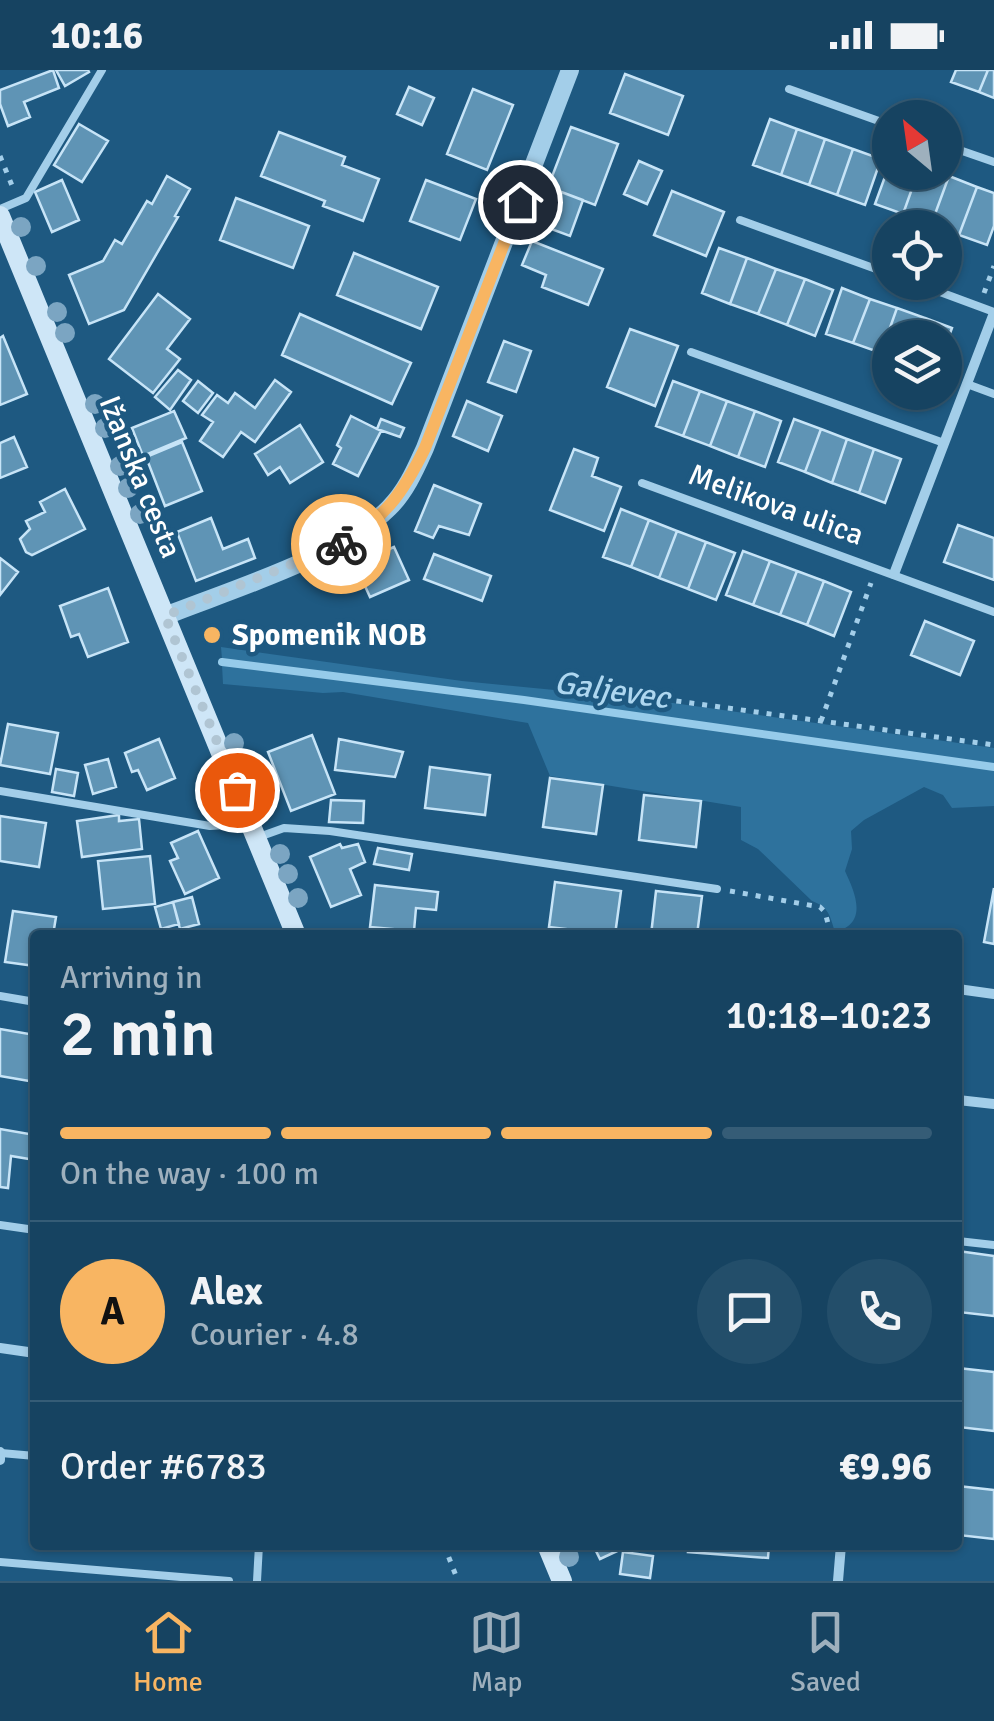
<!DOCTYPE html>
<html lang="en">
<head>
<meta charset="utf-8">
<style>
  body { margin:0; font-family:Signika,sans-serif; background:#234e6a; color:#f1f3f6; height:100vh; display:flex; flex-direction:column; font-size:38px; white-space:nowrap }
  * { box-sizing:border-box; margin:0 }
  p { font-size:32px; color:#9eb0bd }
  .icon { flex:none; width:55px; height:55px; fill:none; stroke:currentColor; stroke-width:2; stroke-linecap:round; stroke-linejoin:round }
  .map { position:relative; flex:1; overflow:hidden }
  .side { position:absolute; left:30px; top:860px; width:932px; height:620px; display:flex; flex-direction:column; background:#164361; border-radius:10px; box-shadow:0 2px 8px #0004,0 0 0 2px #355c76 }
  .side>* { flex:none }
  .needle { width:65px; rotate:331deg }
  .controls { position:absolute; left:872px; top:30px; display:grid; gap:20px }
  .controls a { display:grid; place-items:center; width:90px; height:90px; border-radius:50%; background:#164361; box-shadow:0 2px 8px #0004,0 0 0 2px #355c76; font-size:50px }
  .pin { position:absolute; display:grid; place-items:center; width:85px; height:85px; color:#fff; margin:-42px; border:5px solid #fff; border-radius:50%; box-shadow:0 2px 10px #0007 }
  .courier { position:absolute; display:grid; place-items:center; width:100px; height:100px; margin:-50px; border:8px solid #f8b562; border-radius:50%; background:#fff; color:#222; box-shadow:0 2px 12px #0007 }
  .head em { font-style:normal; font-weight:600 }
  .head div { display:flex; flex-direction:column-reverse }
  .head { display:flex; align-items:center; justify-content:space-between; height:170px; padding:0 30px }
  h1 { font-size:65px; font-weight:600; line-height:75px }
  .bar { display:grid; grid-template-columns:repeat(4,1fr); gap:15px 10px; align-content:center; height:120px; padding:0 30px }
  .bar i { height:12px; border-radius:8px; background:#355c76 }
  .bar .on { background:#f8b562 }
  .bar p { grid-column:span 4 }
  .line { display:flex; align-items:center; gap:25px; padding:0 30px; border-top:2px solid #355c76 }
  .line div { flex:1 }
  .round { display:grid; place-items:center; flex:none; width:105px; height:105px; border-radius:52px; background:#234e6a }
  .status { display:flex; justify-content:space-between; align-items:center; height:70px; padding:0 50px; background:#164361; direction:ltr }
  .status svg { height:28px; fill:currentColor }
  .tabs { display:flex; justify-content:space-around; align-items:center; height:140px; border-top:2px solid #355c76; background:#164361; font-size:28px; color:#9eb0bd }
  .tabs a { display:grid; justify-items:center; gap:5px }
  .tabs .on { color:#f8b562 }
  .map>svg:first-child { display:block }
</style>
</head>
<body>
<div class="status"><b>10:16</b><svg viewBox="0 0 49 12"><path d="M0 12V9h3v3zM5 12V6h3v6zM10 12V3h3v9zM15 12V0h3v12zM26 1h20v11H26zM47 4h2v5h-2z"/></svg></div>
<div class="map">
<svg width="994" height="1511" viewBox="0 0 994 1511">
  <rect width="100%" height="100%" fill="#1e5981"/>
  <path fill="#2e729d" d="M221 577 462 611 637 628 994 678V695L222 589Z
    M222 595 521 633 994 699V736L952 738 943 725 924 717 864 750 851 761 852 779 845 801C855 823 869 853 835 862 830 846 829 837 812 831L758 779 741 770V737L550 706 528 653 343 622 323 623 223 614Z"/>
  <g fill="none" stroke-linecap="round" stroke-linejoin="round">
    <path stroke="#96cbea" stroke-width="8" d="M222 592 524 630 994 697"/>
  </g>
  <path fill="#5f94b5" stroke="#c7e4f7" stroke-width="2.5" d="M53 0 59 18 24 32 30 47 8 56 0 34V20Z
    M56 0H88L89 2 65 16Z
    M956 0H988L979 22 951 12Z
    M988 0H994V28L979 22Z
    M625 4 683 26 668 65 610 43Z
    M409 17 434 28 422 55 397 44Z
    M473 19 513 35 487 100 447 84Z
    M770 49 797 59 781 105 753 95Z
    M79 54 108 71 82 112 54 95Z
    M571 57 618 74 595 135 548 117Z
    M797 59 825 69 809 115 781 105Z
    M279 62 345 87 342 95 379 109 363 151 323 136 325 131 261 106Z
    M825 69 853 79 837 125 809 115Z
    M853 79 881 89 865 135 837 125Z
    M639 91 662 101 647 134 624 124Z
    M890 93V102H918L903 144 875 134Z
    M918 102 949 106 931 155 903 144Z
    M167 106 190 119 175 146 178 147 124 240 89 254 69 205 103 191 115 170 122 174 147 131 152 134Z
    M949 106 977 117 959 165 931 155Z
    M62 110 79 150 52 162 35 122Z
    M426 110 476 129 460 170 410 151Z
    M548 117 583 130 570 166 535 153Z
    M977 117 994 123V156L987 175 959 165Z
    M672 121 724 142 706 186 654 165Z
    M236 128 309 156 293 198 220 170Z
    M532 171 603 199 588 235 542 217 546 205 522 195Z
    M719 178 747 188 730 234 702 223Z
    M354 183 438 217 421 259 337 225Z
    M747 188 776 199 758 244 730 234Z
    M776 199 805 209 787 255 758 244Z
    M805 209 833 220 815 266 787 255Z
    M842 218 870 229 853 273 826 264Z
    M158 224 190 249 167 279 180 289 153 323 109 289Z
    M870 229 897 238 881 283 853 273Z
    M897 238 925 248 917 268H890V287L881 283Z
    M300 244 411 293 392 334 282 285Z
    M925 248 952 258 945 277V268H917Z
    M630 259 678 276 655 336 607 317Z
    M3 266 27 324 0 335V268Z
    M504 271 531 281 516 322 488 312Z
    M178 300 191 310 170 340 155 327Z
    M275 310 291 322 255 372 241 362 223 387 200 371 213 352 202 345 217 325 228 333 235 323 255 338Z
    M198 311 213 323 198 343 183 331Z
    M673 311 700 321 683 366 656 356Z
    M700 321 727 331 710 376 683 366Z
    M467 331 502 346 488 381 453 366Z
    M727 331 755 341 738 387 710 376Z
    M174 341 186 368 143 386 132 358Z
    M755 341 781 351 765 397 738 387Z
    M351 346 381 361 358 406 333 394 341 378 337 375Z
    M381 349 404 358 400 367 377 359Z
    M794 349 821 359 805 402 778 392Z
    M300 355 323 392 290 413 280 397 268 405 255 384Z
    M821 359 847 369 832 413 805 402Z
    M14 367 27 397 0 408V373Z
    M847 369 874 379 859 423 832 413Z
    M182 372 202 421 165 436 146 387Z
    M574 379 598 388 592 406 621 417 604 461 550 440Z
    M874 379 901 389 885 433 859 423Z
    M434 415 481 434 469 465 439 456 433 468 415 461Z
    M65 419 85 459 32 485 26 482 20 469 30 459 26 451 45 442 40 432Z
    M621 439 649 450 631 497 603 487Z
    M211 448 223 479 248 469 255 488 196 511 177 462Z
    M649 450 677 461 659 508 631 497Z
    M958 455 994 468V510L944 492Z
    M677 461 706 472 688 519 659 508Z
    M706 472 735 483 716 530 688 519Z
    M394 477 409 510 370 527 355 494Z
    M743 481 770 491 753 535 726 525Z
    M434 484 491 506 482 531 424 509Z
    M0 488 18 502 0 525Z
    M770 491 797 501 780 545 753 535Z
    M797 501 824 511 807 555 780 545Z
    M824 511 851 522 834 566 807 555Z
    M108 518 128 572 88 587 79 564 71 567 60 536Z
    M925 551 974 571 960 605 911 585Z
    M8 654 58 663 50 704 0 695Z
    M312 665 335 724 291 741 268 682Z
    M159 669 175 708 147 720 138 700 132 702 125 683Z
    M339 669 403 682 395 707 335 700Z
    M108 689 116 717 93 724 85 695Z
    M430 697 490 705 485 745 425 738Z
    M56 699 78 703 74 726 52 722Z
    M550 708 603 715 596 764 543 757Z
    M644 725 701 731 696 777 639 770Z
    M331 730 364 731 363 753 329 752Z
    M119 745V751L139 749 142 779 82 787 77 751Z
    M0 746 46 753 39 797 0 791Z
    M198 761 219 808 185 824 170 791 178 788 171 773Z
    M340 774 342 778 358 774 365 792 350 799 361 825 331 837 310 787Z
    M378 778 412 784 409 800 374 794Z
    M150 786 155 834 103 839 98 791Z
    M555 812 621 821 615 865 549 857Z
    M375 815 438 822 436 840 416 838 414 861 370 857Z
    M994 818V874L984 872Z
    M656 821 702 826 697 865H651Z
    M192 827 199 854 180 859 173 832Z
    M173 832 179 854 161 859 155 837Z
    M13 841 56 847 53 865H35V896L5 892Z
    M0 959 35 965V1012L0 1006Z
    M0 1059 35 1065V1090L11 1086 8 1118 0 1117Z
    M958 1181 994 1186V1246L958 1242Z
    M958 1298 994 1302V1361L958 1357Z
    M958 1416 994 1420V1469L958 1465Z
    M593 1475H630L600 1489Z
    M689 1475H769L768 1488 688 1482Z
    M623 1482 653 1486 650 1508 620 1504Z"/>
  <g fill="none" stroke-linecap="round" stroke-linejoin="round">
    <path stroke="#a3cee9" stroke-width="5" stroke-dasharray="5 8" stroke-linecap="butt" d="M0 86 13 118
      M984 223 994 196
      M612 622 994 675
      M821 651 871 513
      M730 821 820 837 825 842 831 865
      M444 1475 458 1511"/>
    <path stroke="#a3cee9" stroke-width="8" d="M789 19 890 55
      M945 75 994 92
      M0 139 26 128 102 0
      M740 150 890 204
      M913 212 994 242
      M691 282 944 373
      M967 314 994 324
      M642 413 994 542
      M0 721 210 756 226 755 243 747
      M256 768 284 758 330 761 717 819
      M0 926 35 932
      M0 1155 35 1160
      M958 1171 994 1175
      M1 1383 35 1386
      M0 1492 229 1511
      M257 1511 259 1475"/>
    <path stroke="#a3cee9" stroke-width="10" d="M894 504 994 243
      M958 919 994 924
      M958 1030 994 1034
      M0 1278 35 1283
      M0 1382V1390
      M838 1511 841 1475"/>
    <path stroke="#a3cee9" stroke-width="18" d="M165 546C230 520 340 487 389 438 406 421 415 400 425 378L570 0"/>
    <path stroke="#cee6f7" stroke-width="20" d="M0 146 296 865
      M547 1475 562 1511"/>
  </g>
  <g fill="#7ba5c2">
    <circle cx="21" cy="157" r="10"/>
    <circle cx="36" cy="196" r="10"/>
    <circle cx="57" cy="242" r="10"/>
    <circle cx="65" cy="263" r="10"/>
    <circle cx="95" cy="334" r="10"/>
    <circle cx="105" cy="358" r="10"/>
    <circle cx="120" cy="396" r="10"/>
    <circle cx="128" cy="418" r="10"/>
    <circle cx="140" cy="444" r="10"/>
    <circle cx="234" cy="673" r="10"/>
    <circle cx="252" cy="716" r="10"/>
    <circle cx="259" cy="735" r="10"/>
    <circle cx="280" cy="784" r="10"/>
    <circle cx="288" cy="804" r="10"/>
    <circle cx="298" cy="828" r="10"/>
    <circle cx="569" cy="1487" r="10"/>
  </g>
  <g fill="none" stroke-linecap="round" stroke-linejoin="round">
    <path stroke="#b0c5d3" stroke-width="10" stroke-dasharray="0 18" d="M237 720 165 546 341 474"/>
    <path stroke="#f8b562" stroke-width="12" d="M341 474C385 448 403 423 425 378L520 132"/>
  </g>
  <circle fill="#f8b562" stroke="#1e5981" stroke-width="4" cx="212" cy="565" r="10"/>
  <g text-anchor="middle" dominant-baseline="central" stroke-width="9" stroke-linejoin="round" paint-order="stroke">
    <g font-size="30" fill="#fff" stroke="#1e5981">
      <text transform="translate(140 407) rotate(68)">Ižanska cesta</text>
      <text transform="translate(776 435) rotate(20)">Melikova ulica</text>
    </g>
    <g font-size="30" font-weight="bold" fill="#fff" stroke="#1e5981" text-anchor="start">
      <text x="232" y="565">Spomenik NOB</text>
    </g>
    <g font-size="32" font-style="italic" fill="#aed7f0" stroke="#1e5981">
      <text transform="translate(612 620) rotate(8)">Galjevec</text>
    </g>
  </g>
</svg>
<div class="controls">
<a><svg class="needle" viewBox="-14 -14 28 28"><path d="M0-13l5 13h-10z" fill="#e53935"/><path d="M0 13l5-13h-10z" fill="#9eb0bd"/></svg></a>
<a><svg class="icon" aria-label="locate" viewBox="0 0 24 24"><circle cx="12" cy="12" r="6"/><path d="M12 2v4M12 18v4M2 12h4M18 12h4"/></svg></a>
<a><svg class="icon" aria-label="layers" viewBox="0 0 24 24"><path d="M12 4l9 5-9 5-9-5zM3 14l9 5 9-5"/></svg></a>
</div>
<div class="pin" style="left:237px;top:720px;background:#ea580c"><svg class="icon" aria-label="bag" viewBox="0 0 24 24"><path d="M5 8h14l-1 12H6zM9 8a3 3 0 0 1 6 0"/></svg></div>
<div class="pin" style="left:520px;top:132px;background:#1f2937"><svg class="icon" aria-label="home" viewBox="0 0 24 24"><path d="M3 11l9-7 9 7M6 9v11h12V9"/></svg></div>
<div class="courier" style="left:341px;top:474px"><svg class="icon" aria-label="bike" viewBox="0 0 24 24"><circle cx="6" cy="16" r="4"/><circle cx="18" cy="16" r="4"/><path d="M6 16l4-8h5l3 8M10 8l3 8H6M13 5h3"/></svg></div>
<section class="side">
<div class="head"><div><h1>2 min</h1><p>Arriving in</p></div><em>10:18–10:23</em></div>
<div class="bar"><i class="on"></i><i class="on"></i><i class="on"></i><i></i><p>On the way · 100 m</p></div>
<div class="line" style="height:180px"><b class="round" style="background:#f8b562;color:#111">A</b><div><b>Alex</b><p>Courier · 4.8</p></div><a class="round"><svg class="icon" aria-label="chat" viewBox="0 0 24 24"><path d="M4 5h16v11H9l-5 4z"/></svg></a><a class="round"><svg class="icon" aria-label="phone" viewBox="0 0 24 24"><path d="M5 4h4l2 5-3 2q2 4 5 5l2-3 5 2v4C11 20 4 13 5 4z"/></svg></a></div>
<div class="line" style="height:130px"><div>Order #6783</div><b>€9.96</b></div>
</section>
</div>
<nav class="tabs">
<a class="on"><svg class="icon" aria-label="home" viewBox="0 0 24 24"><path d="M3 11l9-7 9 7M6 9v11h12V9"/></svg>Home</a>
<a><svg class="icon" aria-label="map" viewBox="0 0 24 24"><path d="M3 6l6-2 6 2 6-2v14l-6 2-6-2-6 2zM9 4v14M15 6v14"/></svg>Map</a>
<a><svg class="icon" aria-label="saved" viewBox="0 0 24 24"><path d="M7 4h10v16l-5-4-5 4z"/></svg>Saved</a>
</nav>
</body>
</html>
